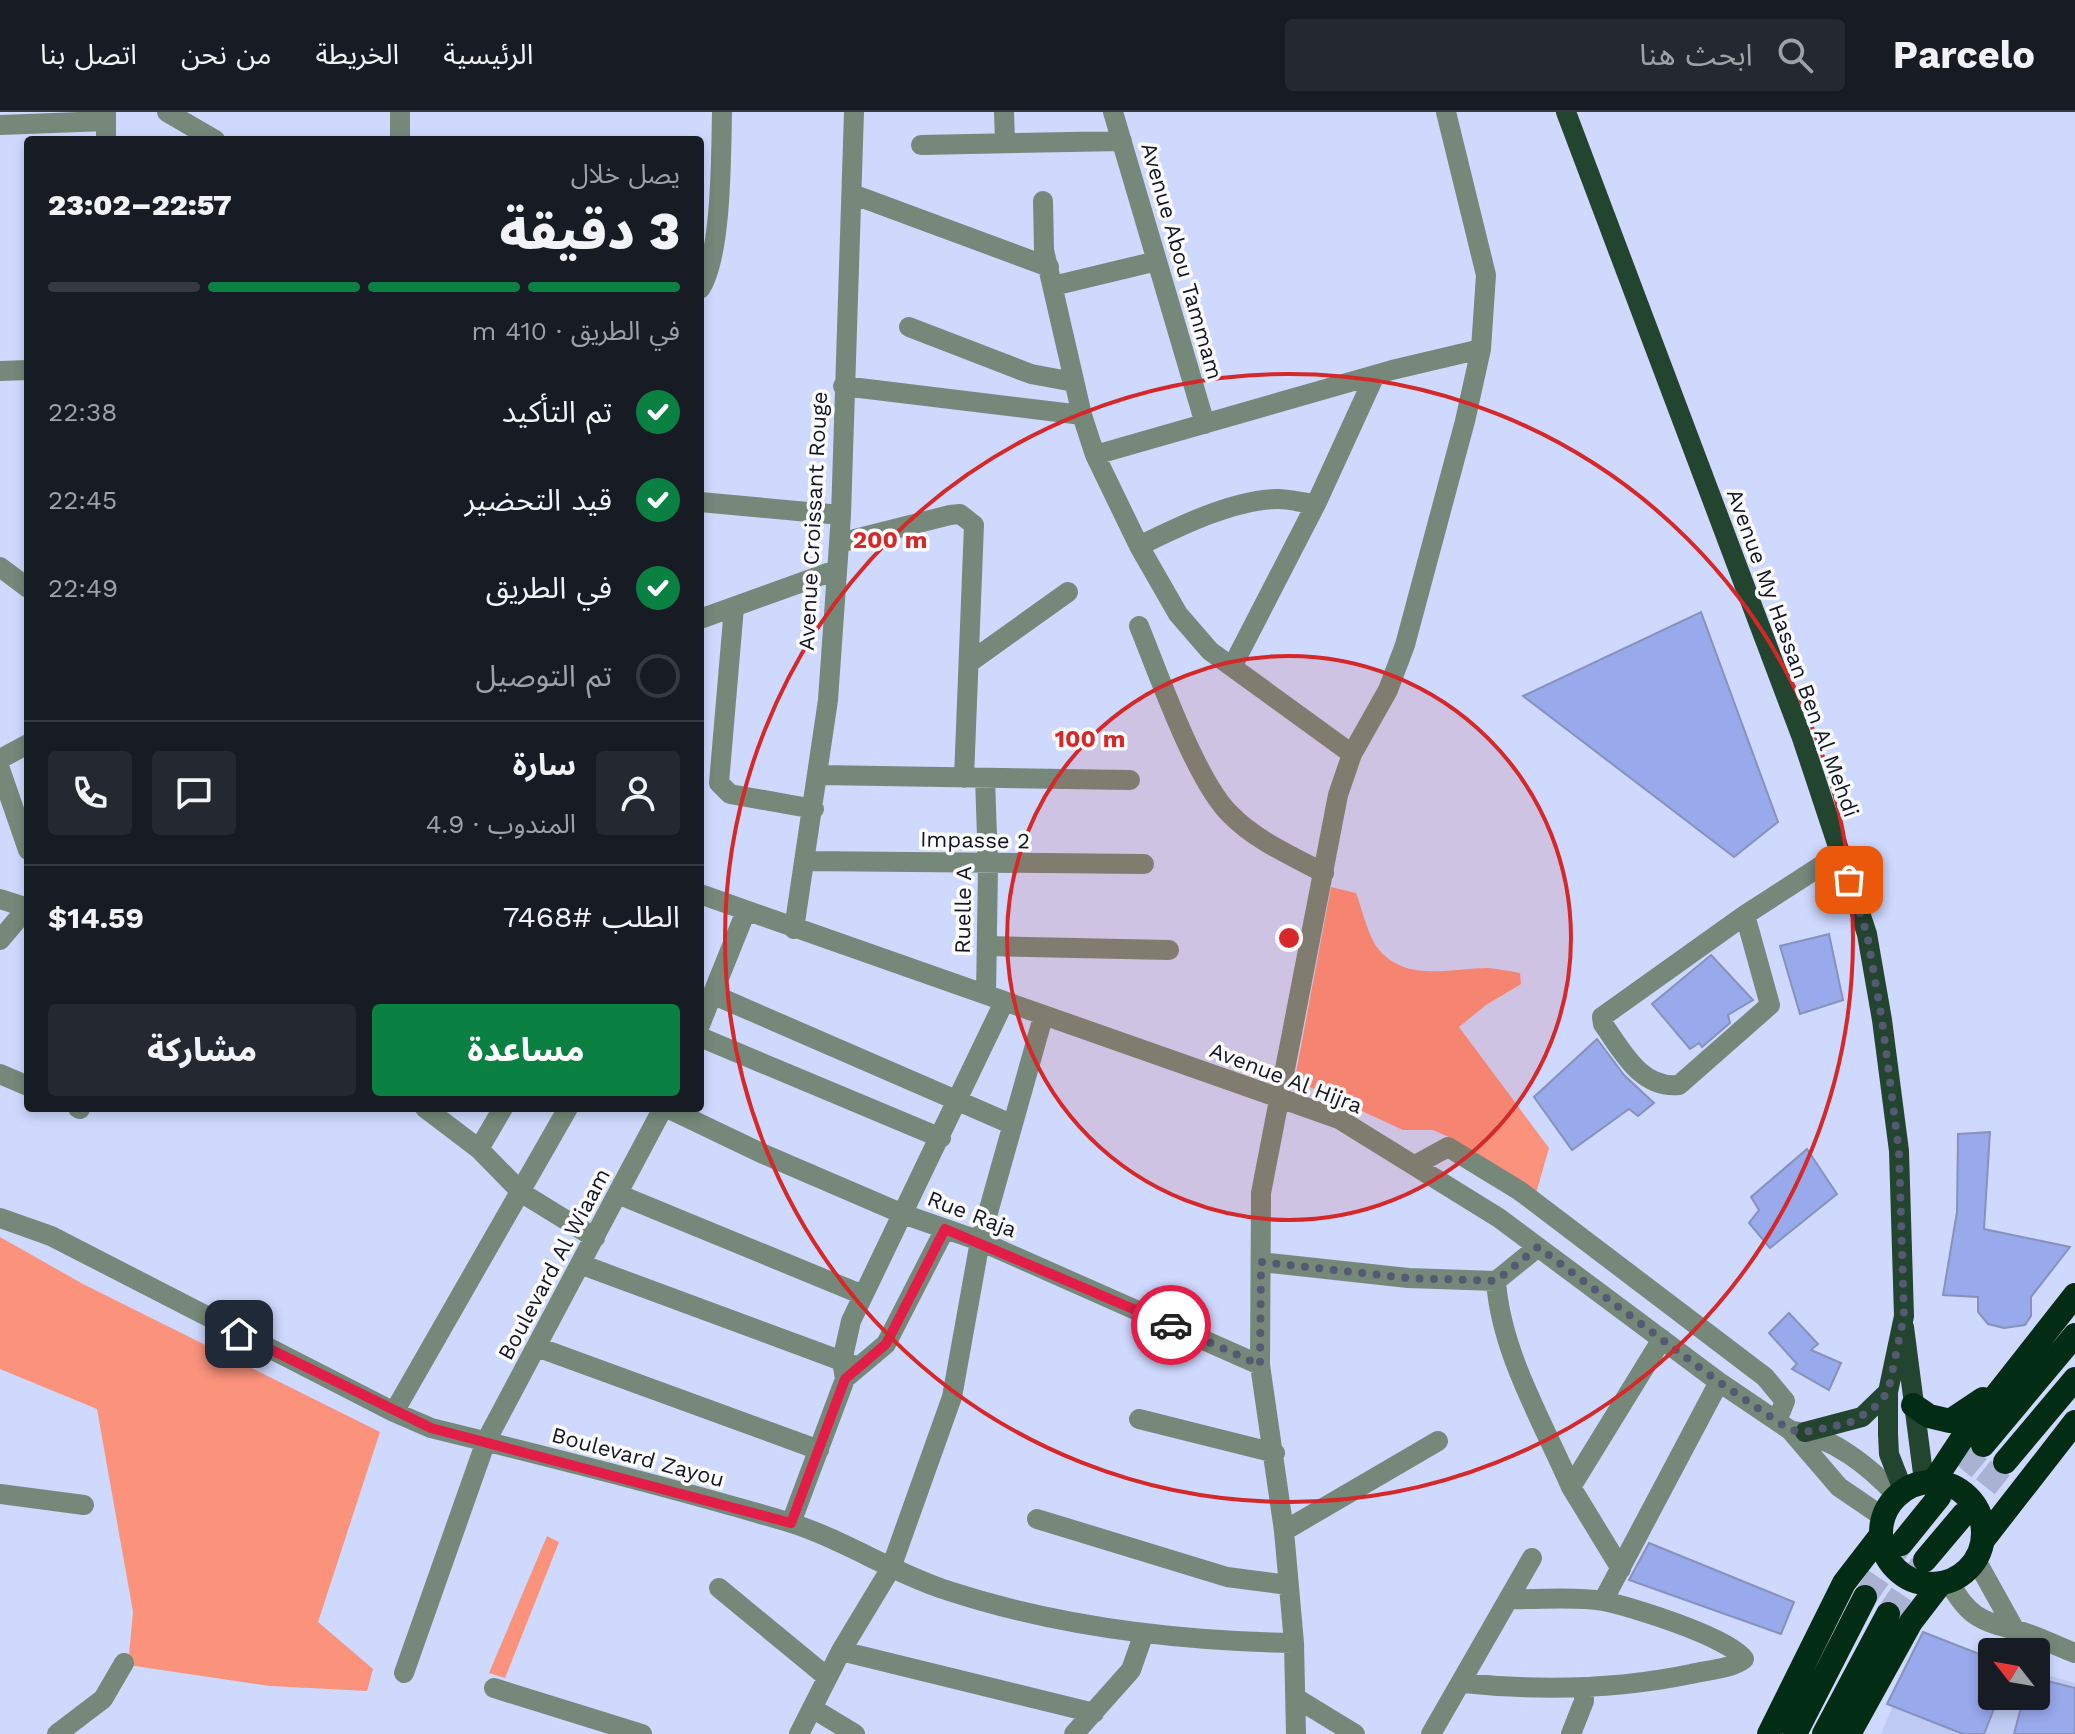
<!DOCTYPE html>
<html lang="ar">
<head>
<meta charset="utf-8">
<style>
  body { margin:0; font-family:"Work Sans","Noto Sans Arabic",sans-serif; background:#242831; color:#f1f3f6; direction:rtl; height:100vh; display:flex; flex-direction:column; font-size:30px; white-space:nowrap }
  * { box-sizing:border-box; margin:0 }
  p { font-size:26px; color:#9ea1a6 }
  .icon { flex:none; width:44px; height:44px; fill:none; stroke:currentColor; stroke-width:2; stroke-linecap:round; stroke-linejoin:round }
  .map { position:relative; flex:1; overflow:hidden; direction:ltr }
  .panel { position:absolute; left:24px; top:24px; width:680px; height:976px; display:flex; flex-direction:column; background:#171b24; border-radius:8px; box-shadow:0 4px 12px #0003; direction:rtl }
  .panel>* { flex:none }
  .needle { width:52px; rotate:301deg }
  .tools { position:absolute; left:1978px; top:1526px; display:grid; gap:16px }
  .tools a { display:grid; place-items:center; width:72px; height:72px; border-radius:8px; background:#171b24; box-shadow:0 4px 12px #0003; font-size:40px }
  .pin { position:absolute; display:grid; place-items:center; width:68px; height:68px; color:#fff; margin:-34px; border-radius:16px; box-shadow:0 4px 12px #0006 }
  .courier { position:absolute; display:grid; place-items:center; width:80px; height:80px; margin:-40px; border:6px solid #e11d48; border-radius:50%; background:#fff; color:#222; box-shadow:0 2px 10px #0007 }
  .head em { font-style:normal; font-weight:800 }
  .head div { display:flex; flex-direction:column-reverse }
  .head { display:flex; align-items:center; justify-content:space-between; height:136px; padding:0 24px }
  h1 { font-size:52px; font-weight:800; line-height:60px }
  .bar { display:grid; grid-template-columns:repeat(4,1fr); gap:12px 8px; align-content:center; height:96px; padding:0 24px }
  .bar i { height:10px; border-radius:6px; background:#363941 }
  .bar .current { background:#0b8043 }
  .bar p { grid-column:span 4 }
  .line { display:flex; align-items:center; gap:20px; padding:0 24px; border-top:2px solid #363941 }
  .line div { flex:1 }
  .round { display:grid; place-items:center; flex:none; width:84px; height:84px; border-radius:8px; background:#242831 }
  ol { padding:0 24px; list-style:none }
  li { display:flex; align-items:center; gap:24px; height:88px }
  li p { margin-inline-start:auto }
  li .icon { padding:8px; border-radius:50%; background:#0b8043; color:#fff; stroke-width:4 }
  li:last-child { color:#9ea1a6 }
  li i { width:44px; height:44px; border:4px solid #363941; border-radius:50% }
  .action { display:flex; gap:16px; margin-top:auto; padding:16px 24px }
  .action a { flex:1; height:92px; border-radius:8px; background:#0b8043; color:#fff; font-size:32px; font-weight:800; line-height:92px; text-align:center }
  .action a+a { background:#242831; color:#f1f3f6 }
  header { display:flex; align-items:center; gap:48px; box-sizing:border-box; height:112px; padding:0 40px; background:#171b24; border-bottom:2px solid #363941 }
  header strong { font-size:38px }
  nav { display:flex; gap:44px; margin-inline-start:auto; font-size:28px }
  .search { width:560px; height:72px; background:#242831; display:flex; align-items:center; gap:20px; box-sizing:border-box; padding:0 28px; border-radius:8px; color:#9ea1a6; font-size:30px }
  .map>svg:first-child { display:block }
</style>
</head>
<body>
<header>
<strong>Parcelo</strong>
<div class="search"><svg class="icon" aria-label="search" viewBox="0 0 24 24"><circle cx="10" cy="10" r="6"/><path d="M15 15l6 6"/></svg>ابحث هنا</div>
<nav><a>الرئيسية</a><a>الخريطة</a><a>من نحن</a><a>اتصل بنا</a></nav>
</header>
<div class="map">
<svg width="2075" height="1622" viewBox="0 0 2075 1622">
  <rect width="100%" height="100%" fill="#cfd9fe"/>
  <path fill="#bfcaf3" d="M1921 1528 1992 1584H2036V1560L2075 1571V1622H1881Z"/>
  <path fill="#fa927c" d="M1331 775 1356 781C1362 797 1367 820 1376 834 1404 872 1450 856 1488 856 1499 857 1510 859 1520 861L1521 872 1486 893 1459 915 1549 1036 1534 1088 1451 1026 1433 1018H1403L1301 971 1296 961Z
    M0 1125 83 1172 380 1320 318 1510 373 1557 367 1579 270 1574 128 1553 133 1500 97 1297 0 1257Z
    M547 1424 559 1430 505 1566 489 1561Z"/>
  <path fill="#98a9ec" stroke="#8692bc" stroke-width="2" d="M1701 500 1778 710 1734 745 1523 584Z
    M1829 822 1843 888 1800 902 1780 834Z
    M1711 843 1753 888 1728 903 1730 911 1702 935 1699 931 1690 937 1652 892Z
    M1597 927 1624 963 1654 991 1638 1004 1629 997 1572 1038 1534 985Z
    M1990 1020 1984 1117 2070 1135 2031 1185V1204L2025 1213 2004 1216 1988 1212 1978 1200V1185L1943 1183 1957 1100 1958 1022Z
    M1807 1037 1837 1082 1770 1136 1749 1111 1759 1098 1751 1085Z
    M1789 1201 1818 1232 1811 1238 1841 1251 1829 1278 1792 1257 1797 1252 1769 1221Z
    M1649 1431 1794 1490 1781 1522 1629 1468Z
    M1923 1520 1992 1547V1584H1999L1984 1622H1963L1887 1592Z
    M2036 1566 2075 1576V1622H2014L2024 1584H2036Z"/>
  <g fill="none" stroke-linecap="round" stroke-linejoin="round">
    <path stroke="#a9b2d3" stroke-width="24" stroke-dasharray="24 12" stroke-linecap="butt" d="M1939 1385 1983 1333
      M1963 1403 2005 1350
      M1865 1485 1901 1432
      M1888 1502 1925 1448"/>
    <path stroke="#76887a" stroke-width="20" d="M106 0V28
      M167 0 215 28
      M1004 0 1005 29
      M1113 0 1205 312
      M0 13 106 9
      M400 28V0
      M921 33 1122 29
      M852 82 1049 155
      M1043 89 1044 138 1082 303 1095 343 1139 434 1178 502 1210 539 1352 642
      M1053 174 1157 149
      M700 177C722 145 721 41 722 0
      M909 215 1031 262 1074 270
      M0 259 28 258
      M843 274 1082 303
      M1095 343 1392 258 1481 237
      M700 390 841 403
      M839 431 950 403 960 402 974 413 964 666
      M1139 434C1178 415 1234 387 1278 387 1290 387 1303 391 1316 392
      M0 455 28 476
      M734 495 719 671 730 682 814 697
      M700 507 836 458
      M1139 514C1158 561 1196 669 1230 702 1255 728 1292 744 1324 761
      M970 550 1068 480
      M1232 555 1316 392 1375 263
      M0 647 28 632
      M0 657 28 738
      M820 663 1130 668
      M985 666 988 754 986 883
      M805 749 1144 752
      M700 782 1339 1007 1499 1106 1719 1270 1790 1318 1839 1375 1883 1405
      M0 787 28 796
      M1745 803 1770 893 1679 973C1641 977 1623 940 1603 912L1602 905 1745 803 1841 741
      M794 817 828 588 841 403 854 0
      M0 828 28 795
      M987 834 1169 838
      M714 883 1011 1012
      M700 913 746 799
      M700 925 941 1026
      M0 962 28 974
      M78 996 80 997
      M425 996 479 1037 522 1081 595 1126
      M667 996 761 1041 903 1102 980 1129 1260 1253
      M479 1037 503 996
      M1417 1052 1448 1035 1520 1079 1765 1265 1785 1289 1777 1309
      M620 1083 863 1183
      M0 1106 51 1124 394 1300 431 1316C550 1345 670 1375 788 1410 843 1427 893 1461 949 1479 1059 1515 1179 1529 1294 1531
      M1538 1135 1496 1169C1501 1241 1543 1310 1571 1375
      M1261 1150 1408 1166 1496 1169
      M580 1152 858 1255
      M537 1235 819 1338
      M848 1264 886 1232 945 1117
      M394 1300 568 996
      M1139 1307 1275 1341
      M1793 1319C1833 1325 1870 1355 1896 1383
      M0 1382 84 1393
      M1037 1407 1227 1465 1288 1473
      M791 1411 845 1267 842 1249 851 1209 1004 890
      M1284 1419 1438 1329
      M1976 1448 2015 1518
      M1621 1457 1571 1375 1662 1227
      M1949 1470C1968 1504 1980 1509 2016 1518 2036 1523 2056 1534 2075 1541
      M719 1476 827 1565
      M1603 1489 1719 1270
      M841 1539 1094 1601
      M404 1561 486 1329 663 996
      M1463 1571C1540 1579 1614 1578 1691 1562 1708 1558 1731 1557 1744 1547 1731 1526 1630 1494 1603 1489 1574 1484 1540 1488 1510 1487
      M494 1576 642 1622
      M1296 1586 1355 1622
      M812 1596 855 1622
      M57 1622 103 1587 124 1551
      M799 1622 841 1539 891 1456 952 1285 980 1129 1043 905
      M1074 1622 1131 1558 1144 1521
      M1296 1622 1294 1531 1284 1419 1260 1253 1261 1081 1338 683 1352 642 1388 578 1405 533 1465 309 1481 237 1486 163 1446 0
      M1431 1622 1532 1446
      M1571 1622 1584 1589V1576"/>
    <path stroke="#23442e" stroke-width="20" d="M1566 0 1802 626 1867 822 1882 908 1899 1039 1904 1204 1888 1280V1322L1889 1342 1903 1378
      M1904 1215 1924 1369
      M1805 1320 1862 1305 1888 1280"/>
    <path stroke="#022d14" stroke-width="24" d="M1913 1293 1929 1304 1950 1309 1983 1287
      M1983 1333 2075 1223
      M2005 1350 2075 1267
      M1934 1369 1961 1328 2075 1183
      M1881 1421a51 51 0 1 1 102 0a51 51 0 1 1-102 0Z
      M1983 1428 2075 1310
      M1901 1432 1939 1385
      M1925 1448 1963 1403
      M1769 1622 1844 1471 1881 1423
      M1795 1622 1865 1485
      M1824 1622 1888 1502
      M1849 1622 1911 1510 1941 1471"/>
  </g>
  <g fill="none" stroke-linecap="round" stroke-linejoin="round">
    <path stroke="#545a72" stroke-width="8" stroke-dasharray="0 14.4" d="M1171 1213 1260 1253 1261 1150 1408 1166 1496 1169 1538 1135 1719 1270 1790 1318 1805 1320 1849 1311 1873 1297 1888 1280 1904 1204 1899 1039 1882 908 1867 822 1849 768"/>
    <path stroke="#e11d48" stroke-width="10" d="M239 1222 431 1316 791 1411 845 1267 886 1232 945 1117 1171 1213"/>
  </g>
  <circle cx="1289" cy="826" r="282" fill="#d62828" fill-opacity=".12"/>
  <g fill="none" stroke="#d62828" stroke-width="4">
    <circle cx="1289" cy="826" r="282"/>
    <circle cx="1289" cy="826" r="564"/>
  </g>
  <g text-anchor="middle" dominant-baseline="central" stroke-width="7" stroke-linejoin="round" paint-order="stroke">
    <g font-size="22" fill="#121626" stroke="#fcfcfc">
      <text transform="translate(1182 149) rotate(74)">Avenue Abou Tammam</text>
      <text transform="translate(813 409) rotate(-87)">Avenue Croissant Rouge</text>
      <text transform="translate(1793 541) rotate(70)">Avenue My Hassan Ben Al Mehdi</text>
      <text transform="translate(975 728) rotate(1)">Impasse 2</text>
      <text transform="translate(963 798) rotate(-89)">Ruelle A</text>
      <text transform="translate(1286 966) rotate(21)">Avenue Al Hijra</text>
      <text transform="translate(972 1102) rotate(21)">Rue Raja</text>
      <text transform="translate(554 1152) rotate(-62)">Boulevard Al Wiaam</text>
      <text transform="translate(638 1345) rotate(15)">Boulevard Zayou</text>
    </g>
  </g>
  <circle cx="1289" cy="826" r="12" fill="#d62828" stroke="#fcfcfc" stroke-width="4"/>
  <g font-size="24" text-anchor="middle" font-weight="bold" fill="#d62828" stroke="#fcfcfc" stroke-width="7" stroke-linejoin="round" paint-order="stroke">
    <text x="890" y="436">200 m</text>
    <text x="1090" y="635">100 m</text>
  </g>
</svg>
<div class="tools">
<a><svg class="needle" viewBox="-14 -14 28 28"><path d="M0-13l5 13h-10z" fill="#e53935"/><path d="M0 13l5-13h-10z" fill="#9ea1a6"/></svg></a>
</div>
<div class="pin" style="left:1849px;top:768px;background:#ea580c"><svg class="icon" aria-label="bag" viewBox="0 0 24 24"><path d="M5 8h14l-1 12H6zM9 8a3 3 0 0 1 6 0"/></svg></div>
<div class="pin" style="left:239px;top:1222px;background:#1f2937"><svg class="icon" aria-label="home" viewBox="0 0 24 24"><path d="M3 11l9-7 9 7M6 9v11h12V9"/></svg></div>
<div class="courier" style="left:1171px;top:1213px"><svg class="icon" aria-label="car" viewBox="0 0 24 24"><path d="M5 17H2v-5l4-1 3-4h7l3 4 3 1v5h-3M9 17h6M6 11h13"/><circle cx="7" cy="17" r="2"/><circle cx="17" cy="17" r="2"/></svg></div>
<section class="panel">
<div class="head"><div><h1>3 دقيقة</h1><p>يصل خلال</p></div><em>22:57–23:02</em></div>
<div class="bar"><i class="current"></i><i class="current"></i><i class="current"></i><i></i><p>في الطريق · 410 m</p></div>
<ol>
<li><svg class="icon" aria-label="check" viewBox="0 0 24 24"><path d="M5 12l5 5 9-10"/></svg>تم التأكيد<p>22:38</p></li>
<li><svg class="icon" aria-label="check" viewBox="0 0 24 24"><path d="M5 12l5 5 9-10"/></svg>قيد التحضير<p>22:45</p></li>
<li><svg class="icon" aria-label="check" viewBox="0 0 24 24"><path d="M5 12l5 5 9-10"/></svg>في الطريق<p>22:49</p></li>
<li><i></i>تم التوصيل</li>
</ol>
<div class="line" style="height:144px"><a class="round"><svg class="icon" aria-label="person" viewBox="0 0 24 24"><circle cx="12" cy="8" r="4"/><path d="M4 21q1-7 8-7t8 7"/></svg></a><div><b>سارة</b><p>المندوب · 4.9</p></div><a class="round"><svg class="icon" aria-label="chat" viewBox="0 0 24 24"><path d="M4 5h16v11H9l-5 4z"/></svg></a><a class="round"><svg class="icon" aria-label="phone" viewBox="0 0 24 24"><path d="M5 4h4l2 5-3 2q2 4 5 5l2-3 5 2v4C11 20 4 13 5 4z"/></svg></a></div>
<div class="line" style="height:104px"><div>الطلب #7468</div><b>$14.59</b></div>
<div class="action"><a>مساعدة</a><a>مشاركة</a></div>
</section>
</div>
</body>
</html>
